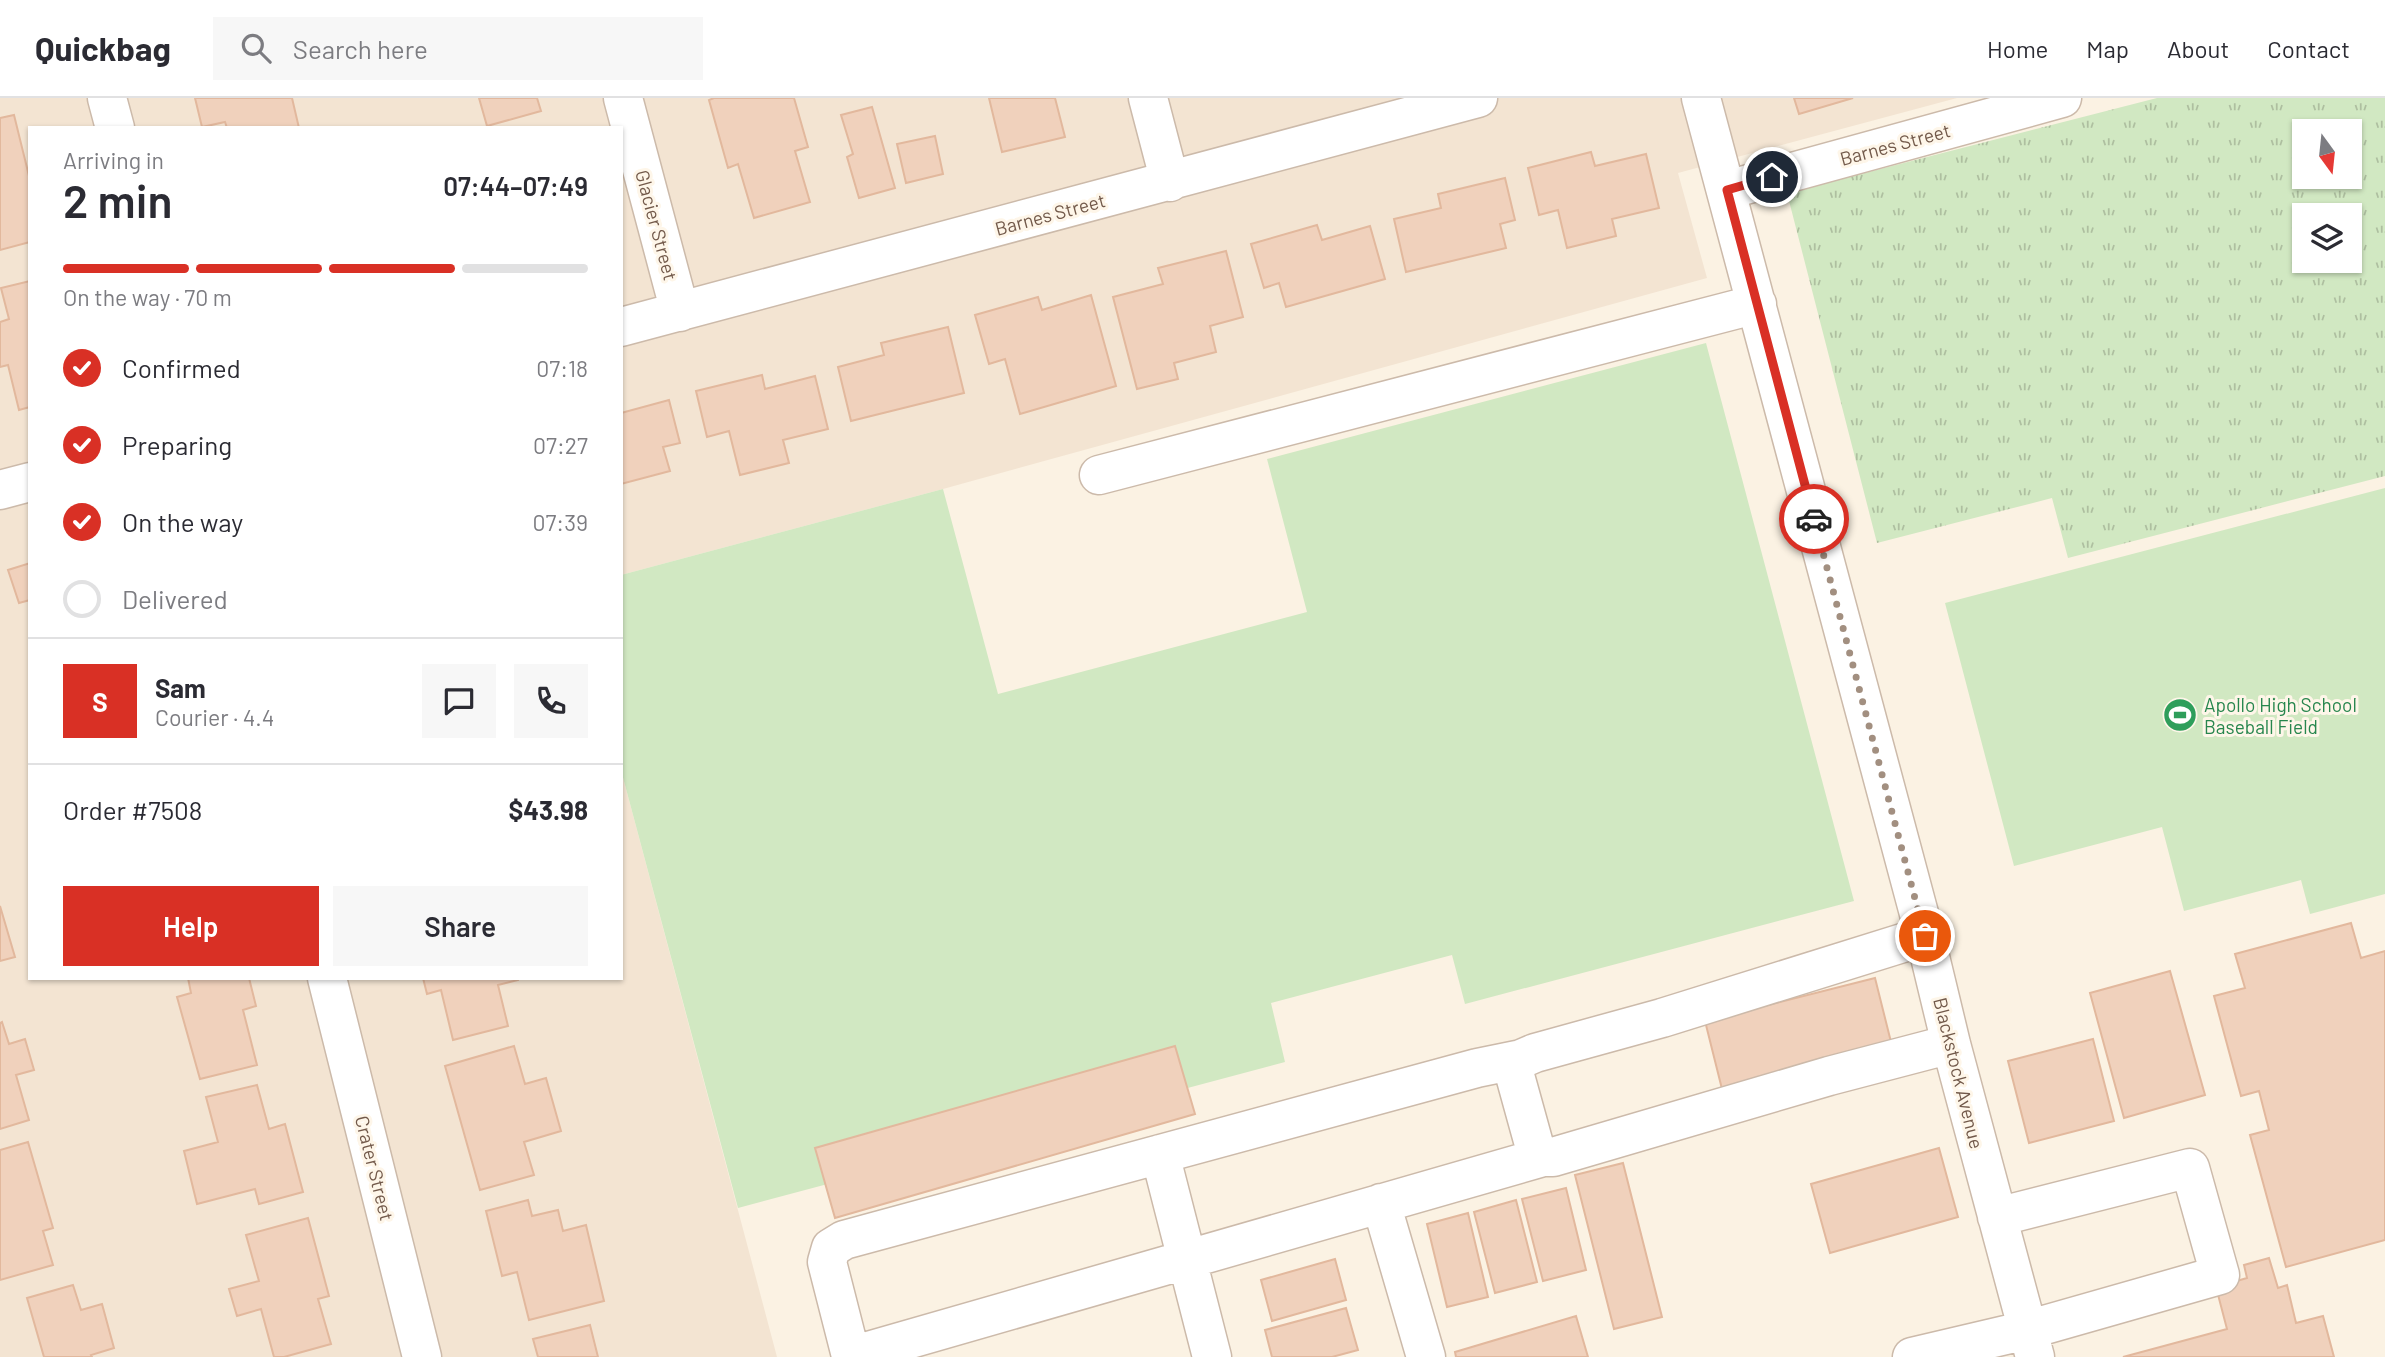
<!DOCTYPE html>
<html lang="en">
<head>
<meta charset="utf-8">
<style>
  body { margin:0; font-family:Barlow,sans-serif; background:#f7f7f7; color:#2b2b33; height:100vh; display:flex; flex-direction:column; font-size:26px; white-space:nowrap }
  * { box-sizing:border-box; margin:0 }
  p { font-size:23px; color:#7c7c81 }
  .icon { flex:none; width:38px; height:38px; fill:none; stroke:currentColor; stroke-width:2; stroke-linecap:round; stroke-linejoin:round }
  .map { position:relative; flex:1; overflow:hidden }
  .side { position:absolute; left:28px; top:28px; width:595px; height:854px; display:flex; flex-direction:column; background:#fff; border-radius:0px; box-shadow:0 2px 5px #0004 }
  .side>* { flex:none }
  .needle { width:46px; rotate:165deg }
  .controls { position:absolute; left:2292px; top:21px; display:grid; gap:14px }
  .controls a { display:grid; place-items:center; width:70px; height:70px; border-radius:0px; background:#fff; box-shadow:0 2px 5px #0004; font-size:35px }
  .pin { position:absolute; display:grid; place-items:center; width:60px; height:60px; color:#fff; margin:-30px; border:4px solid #fff; border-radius:50%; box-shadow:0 2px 7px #0007 }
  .courier { position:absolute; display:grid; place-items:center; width:70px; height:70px; margin:-35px; border:5px solid #d93025; border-radius:50%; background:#fff; color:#222; box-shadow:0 2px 9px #0007 }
  .head em { font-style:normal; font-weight:600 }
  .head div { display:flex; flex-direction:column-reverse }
  .head { display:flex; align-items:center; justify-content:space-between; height:119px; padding:0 35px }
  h1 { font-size:46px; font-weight:600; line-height:52px }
  .bar { display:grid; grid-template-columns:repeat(4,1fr); gap:10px 7px; align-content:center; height:84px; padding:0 35px }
  .bar i { height:9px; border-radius:5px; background:#e1e1e2 }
  .bar .current { background:#d93025 }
  .bar p { grid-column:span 4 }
  .line { display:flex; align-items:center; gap:18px; padding:0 35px; border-top:2px solid #e1e1e2 }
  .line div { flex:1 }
  .round { display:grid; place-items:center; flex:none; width:74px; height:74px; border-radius:0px; background:#f7f7f7 }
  ol { padding:0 35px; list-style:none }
  li { display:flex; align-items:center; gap:21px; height:77px }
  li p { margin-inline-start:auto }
  li .icon { padding:7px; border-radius:50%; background:#d93025; color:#fff; stroke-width:4 }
  li:last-child { color:#7c7c81 }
  li i { width:38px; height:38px; border:4px solid #e1e1e2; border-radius:50% }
  .primary-button { display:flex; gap:14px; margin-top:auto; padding:14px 35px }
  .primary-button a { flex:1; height:80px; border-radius:0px; background:#d93025; color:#fff; font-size:28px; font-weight:600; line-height:80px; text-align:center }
  .primary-button a+a { background:#f7f7f7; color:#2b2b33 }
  header { display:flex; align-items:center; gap:42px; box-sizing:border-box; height:98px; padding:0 35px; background:#fff; border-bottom:2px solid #e1e1e2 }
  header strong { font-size:33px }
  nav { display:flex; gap:38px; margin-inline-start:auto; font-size:24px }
  .search { width:490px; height:63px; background:#f7f7f7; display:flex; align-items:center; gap:18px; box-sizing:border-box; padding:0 24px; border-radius:0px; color:#7c7c81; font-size:26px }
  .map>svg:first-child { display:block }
</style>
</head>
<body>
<header>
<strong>Quickbag</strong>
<div class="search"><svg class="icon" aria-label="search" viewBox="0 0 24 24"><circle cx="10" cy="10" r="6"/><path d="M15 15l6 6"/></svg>Search here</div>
<nav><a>Home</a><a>Map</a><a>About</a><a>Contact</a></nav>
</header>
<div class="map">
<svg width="2385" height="1259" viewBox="0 0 2385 1259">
  <defs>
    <pattern id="park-tufts" width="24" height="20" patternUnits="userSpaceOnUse" patternTransform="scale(1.75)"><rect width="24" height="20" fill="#d1e8c2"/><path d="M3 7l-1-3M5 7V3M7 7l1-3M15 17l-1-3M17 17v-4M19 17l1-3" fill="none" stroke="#aebfa0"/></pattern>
  </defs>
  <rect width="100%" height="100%" fill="#fbf2e3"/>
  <path fill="#f3e4d2" d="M0 0H1957L1678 75 1707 180 943 391 621 477V30H30V880H621V672L777 1259H0Z"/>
  <path fill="#d1e8c2" d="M1706 245 1854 803 1465 906 1452 857 1271 905 1285 964 738 1110 621 672V477L943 391 998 596 1307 514 1267 361Z
    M2385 390V796L2310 816 2301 782 2184 813 2162 729 2014 768 1945 505Z"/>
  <path fill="url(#park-tufts)" fill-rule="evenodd" d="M2157 0H2385V378L2068 460 2052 400 1877 445 1787 95ZM2305 33H2350V79H2305ZM2305 117H2350V163H2305Z"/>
  <path fill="#f0d1bc" stroke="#e2b89d" stroke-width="2" d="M195 0H292L299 30H227L225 24 202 29Z
    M479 0H537L541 13 487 28Z
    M714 0H794L808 49 795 53 810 104 754 120 738 66 728 70 709 2Z
    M989 0H1055L1065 39 1002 54Z
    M1794 0H1853L1799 16Z
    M872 9 895 90 859 100 847 59 853 56 841 17Z
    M14 17 30 82V144L0 152V20Z
    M935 38 943 76 906 85 897 46Z
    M1591 54 1595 68 1646 56 1659 110 1612 121 1616 138 1567 150 1558 112 1539 117 1528 70Z
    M1505 80 1515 122 1500 126 1506 150 1406 174 1394 121 1441 110 1438 96Z
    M1317 127 1322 142 1370 128 1385 181 1286 209 1279 185 1264 190 1251 146Z
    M1226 153 1243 219 1210 228 1216 254 1174 265 1178 281 1137 291 1113 199 1163 186 1158 170Z
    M30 183V309L19 312 8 267 0 269V224L9 221 1 190Z
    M1091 197 1116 288 1020 316 1005 261 989 266 975 217 1038 199 1042 212Z
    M948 229 964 295 851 323 838 269 884 257 881 245Z
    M762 277 765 291 815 278 828 331 783 342 789 365 740 377 729 333 707 339 696 293Z
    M669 302 680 345 663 349 670 373 621 386V315Z
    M30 465V502L19 505 8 472Z
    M0 808 15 859 0 863Z
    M2351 825 2361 860 2385 853V1142L2286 1169 2250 1037 2269 1032 2259 993 2241 998 2214 898 2245 890 2235 856Z
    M2170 873 2205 997 2124 1020 2090 895Z
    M188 880H249L256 908 243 912 257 967 200 981 177 899 191 895Z
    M423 880H518V882L498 887 508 928 453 942 441 892 427 896Z
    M1875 880 1892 948 1722 991 1705 923Z
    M2 924 9 946 25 941 34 972 16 977 29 1022 0 1031V925Z
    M2093 941 2114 1023 2029 1045 2008 963Z
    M514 948 525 986 546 980 561 1033 524 1044 534 1077 480 1092 445 968Z
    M1175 948 1195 1016 835 1120 815 1050Z
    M257 987 269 1031 285 1026 303 1094 259 1106 255 1091 197 1106 184 1053 218 1044 206 999Z
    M28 1044 53 1130 43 1133 53 1167 0 1182V1052Z
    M1939 1050 1958 1119 1830 1155 1811 1086Z
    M1623 1065 1662 1219 1614 1231 1575 1077Z
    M1566 1090 1586 1172 1543 1183 1522 1101Z
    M528 1102 532 1118 558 1112 563 1133 586 1127 604 1203 529 1222 517 1174 502 1178 486 1113Z
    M1516 1102 1537 1184 1495 1195 1474 1114Z
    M1468 1115 1488 1199 1447 1209 1427 1126Z
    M308 1120 329 1198 318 1201 331 1246 284 1259H274L261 1211 237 1218 229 1191 259 1183 246 1137Z
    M2269 1160 2278 1190 2287 1187 2296 1225 2323 1218 2334 1259H2123L2227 1231 2216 1189 2247 1180 2244 1167Z
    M1335 1161 1346 1202 1272 1223 1261 1182Z
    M73 1187 81 1212 102 1206 114 1250 91 1257 92 1259H44L27 1200Z
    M1346 1210 1358 1252 1332 1259H1272L1265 1232Z
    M1576 1218 1588 1259H1456L1455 1254Z
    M590 1227 598 1259H538L533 1241Z"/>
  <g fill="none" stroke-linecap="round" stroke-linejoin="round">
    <g stroke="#ccbaaa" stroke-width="41">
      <path id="minor" d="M107 0 115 30
        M623 0 680 214
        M1148 0 1170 84
        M1701 0 1925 838 1951 946 2035 1259
        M1727 92 2062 0
        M621 229 1478 0
        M1099 377 1757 206
        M0 392 30 384
        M1925 838 1662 920 1535 955 1521 961 1514 974 1535 1050 1543 1059H1553L1829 978 1951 946
        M327 880 422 1259
        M1521 961 1477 970 844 1142 831 1150 827 1164 851 1258 1543 1059
        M1160 1056 1212 1259
        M1381 1105 1426 1259
        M1912 1259 2027 1232 2220 1177 2190 1070 1997 1119"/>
    </g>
    <use href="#minor" stroke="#fff" stroke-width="38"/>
  </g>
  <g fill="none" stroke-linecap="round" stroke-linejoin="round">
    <path stroke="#a28f80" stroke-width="7" stroke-dasharray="0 12.6" d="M1814 421 1925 838"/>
    <path stroke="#d93025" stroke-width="9" d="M1772 79 1727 92 1814 421"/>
  </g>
  <defs>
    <g id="stadium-disc" transform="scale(1.75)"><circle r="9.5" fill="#2e9e5b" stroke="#fef6e9"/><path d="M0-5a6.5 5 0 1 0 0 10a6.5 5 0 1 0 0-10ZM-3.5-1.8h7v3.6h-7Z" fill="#fff"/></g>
  </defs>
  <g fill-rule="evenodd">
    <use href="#stadium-disc" x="2180" y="617"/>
  </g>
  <g text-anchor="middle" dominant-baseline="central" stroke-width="6" stroke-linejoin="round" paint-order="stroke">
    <g font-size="19" fill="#72594a" stroke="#fef6e9">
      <text transform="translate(1895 46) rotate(-15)">Barnes Street</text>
      <text transform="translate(1050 116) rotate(-15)">Barnes Street</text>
      <text transform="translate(657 127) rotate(75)">Glacier Street</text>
      <text transform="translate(1959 975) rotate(76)">Blackstock Avenue</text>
      <text transform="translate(375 1070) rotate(76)">Crater Street</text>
    </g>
    <g font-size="19" fill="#27864d" stroke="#fef6e9" text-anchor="start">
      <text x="2204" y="606">Apollo High School<tspan x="2204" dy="22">Baseball Field</tspan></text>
    </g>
  </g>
</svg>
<div class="controls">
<a><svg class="needle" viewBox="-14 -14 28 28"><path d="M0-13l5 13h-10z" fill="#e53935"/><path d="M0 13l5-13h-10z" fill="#7c7c81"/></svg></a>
<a><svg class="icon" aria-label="layers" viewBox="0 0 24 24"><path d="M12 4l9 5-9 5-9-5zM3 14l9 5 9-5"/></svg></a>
</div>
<div class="pin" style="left:1925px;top:838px;background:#ea580c"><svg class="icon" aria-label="bag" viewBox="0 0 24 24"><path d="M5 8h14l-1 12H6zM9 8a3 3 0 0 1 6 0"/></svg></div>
<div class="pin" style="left:1772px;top:79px;background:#1f2937"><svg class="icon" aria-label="home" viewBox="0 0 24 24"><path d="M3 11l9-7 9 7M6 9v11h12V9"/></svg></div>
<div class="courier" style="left:1814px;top:421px"><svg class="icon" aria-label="car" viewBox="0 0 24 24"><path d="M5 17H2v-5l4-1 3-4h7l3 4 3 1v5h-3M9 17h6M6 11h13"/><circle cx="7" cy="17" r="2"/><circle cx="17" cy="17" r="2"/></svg></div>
<section class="side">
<div class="head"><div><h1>2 min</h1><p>Arriving in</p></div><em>07:44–07:49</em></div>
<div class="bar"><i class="current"></i><i class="current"></i><i class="current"></i><i></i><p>On the way · 70 m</p></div>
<ol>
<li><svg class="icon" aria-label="check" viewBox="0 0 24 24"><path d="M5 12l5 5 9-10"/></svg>Confirmed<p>07:18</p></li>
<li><svg class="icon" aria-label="check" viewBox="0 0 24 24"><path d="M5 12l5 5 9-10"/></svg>Preparing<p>07:27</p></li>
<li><svg class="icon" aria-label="check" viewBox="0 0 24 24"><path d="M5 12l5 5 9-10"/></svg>On the way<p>07:39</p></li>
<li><i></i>Delivered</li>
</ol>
<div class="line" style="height:126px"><b class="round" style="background:#d93025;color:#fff">S</b><div><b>Sam</b><p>Courier · 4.4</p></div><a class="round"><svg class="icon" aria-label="chat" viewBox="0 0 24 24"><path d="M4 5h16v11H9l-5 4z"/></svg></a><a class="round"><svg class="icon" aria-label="phone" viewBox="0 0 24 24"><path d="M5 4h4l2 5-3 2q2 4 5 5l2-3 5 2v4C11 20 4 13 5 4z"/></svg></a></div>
<div class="line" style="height:91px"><div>Order #7508</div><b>$43.98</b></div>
<div class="primary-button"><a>Help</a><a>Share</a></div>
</section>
</div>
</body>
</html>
